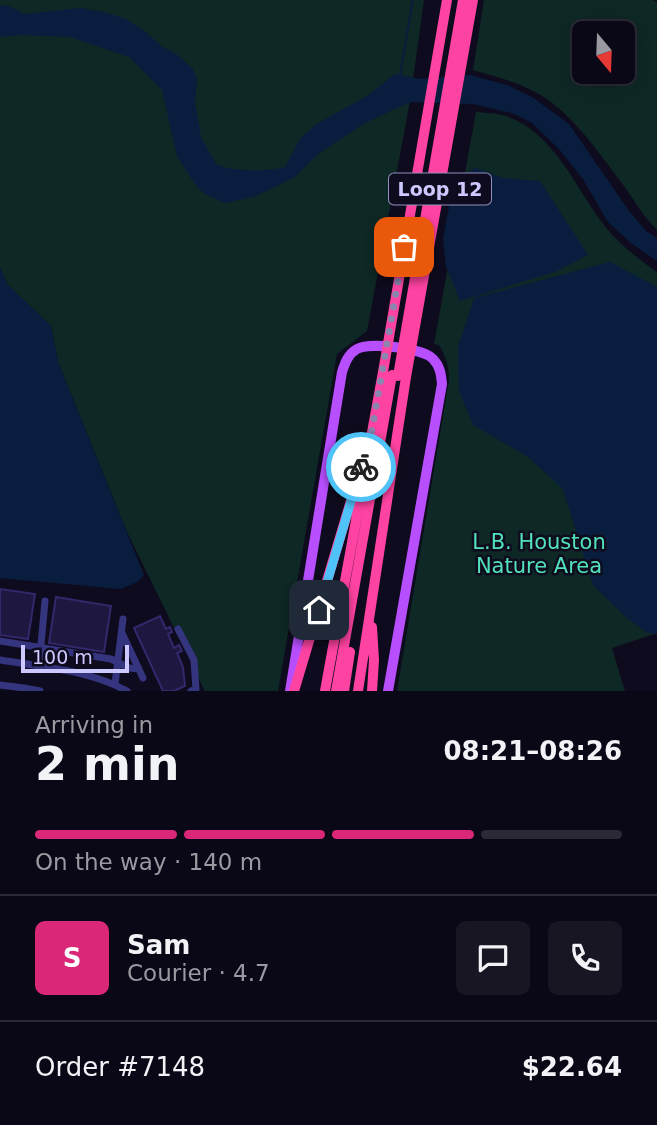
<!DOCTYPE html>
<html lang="en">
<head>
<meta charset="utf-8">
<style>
  body { margin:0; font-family:"DejaVu Sans",sans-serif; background:#181623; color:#f1f3f6; height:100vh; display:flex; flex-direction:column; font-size:26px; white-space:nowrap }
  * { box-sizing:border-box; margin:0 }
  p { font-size:23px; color:#999aa1 }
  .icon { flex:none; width:38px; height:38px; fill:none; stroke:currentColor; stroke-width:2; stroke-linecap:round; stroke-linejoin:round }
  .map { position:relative; height:691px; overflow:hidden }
  .details { display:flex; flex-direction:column; background:#0a0816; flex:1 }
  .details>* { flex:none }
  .needle { width:46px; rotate:161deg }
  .buttons { position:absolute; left:572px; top:21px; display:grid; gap:14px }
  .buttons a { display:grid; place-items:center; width:63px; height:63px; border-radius:10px; background:#0a0816; box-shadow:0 4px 18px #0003,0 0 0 2px #2a2935; font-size:35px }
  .scale { position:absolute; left:21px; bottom:18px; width:108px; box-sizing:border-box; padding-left:7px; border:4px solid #cdc8ff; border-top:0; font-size:19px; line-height:24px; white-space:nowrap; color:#cdc8ff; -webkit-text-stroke:5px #0e0b1e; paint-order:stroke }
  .pin { position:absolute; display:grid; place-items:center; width:60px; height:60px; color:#fff; margin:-30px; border-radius:14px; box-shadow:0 4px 10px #0006 }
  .courier { position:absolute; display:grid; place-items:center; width:70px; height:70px; margin:-35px; border:5px solid #4fc3f7; border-radius:50%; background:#fff; color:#222; box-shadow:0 2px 9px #0007 }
  .headline em { font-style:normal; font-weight:700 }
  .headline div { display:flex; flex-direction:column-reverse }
  .headline { display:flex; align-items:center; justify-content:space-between; height:119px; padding:0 35px }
  h1 { font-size:46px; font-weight:700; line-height:52px }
  .bar { display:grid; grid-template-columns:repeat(4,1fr); gap:10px 7px; align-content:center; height:84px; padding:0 35px }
  .bar i { height:9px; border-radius:5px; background:#2a2935 }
  .bar .selected { background:#db2777 }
  .bar p { grid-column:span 4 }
  .line { display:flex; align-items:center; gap:18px; padding:0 35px; border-top:2px solid #2a2935 }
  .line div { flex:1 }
  .round { display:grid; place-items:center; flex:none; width:74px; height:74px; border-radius:10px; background:#181623 }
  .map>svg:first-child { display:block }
</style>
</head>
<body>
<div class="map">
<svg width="657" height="691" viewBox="0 0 657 691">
  <rect width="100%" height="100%" fill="#0e0b1e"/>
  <path fill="#0e2826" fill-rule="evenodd" d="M0 0H424L410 101 367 331 337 354 278 691H205L127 532 58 362 51 326 7 284 0 267Z
    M484 0H652L657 2V230C640 213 635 200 621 182 600 154 574 117 544 97 522 83 497 77 473 70ZM584 33H623V72H584Z
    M476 112C484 113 494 113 503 115 552 130 573 183 601 221 616 242 636 257 657 272V633L612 648 625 691H397L449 380C449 366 446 357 439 345L434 344Z"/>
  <path fill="#091e3f" d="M7 5 25 14 80 8 104 12 126 19 146 32 161 46 175 53 193 69 197 80 195 103 201 137 216 164C232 172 267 172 285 167L300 139 307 132 320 122 367 96 395 74 421 79 470 75 507 85 532 97 569 124 629 211 646 231 657 238V261L631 243 608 222 583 179 559 149 532 123 515 114 473 104 410 102 365 123 318 154 295 177 254 197 225 203 203 193 195 184 177 156 162 90 129 57 70 37 19 35 0 37V6Z
    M476 168 503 178 540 181 588 255 555 272 460 301 446 266 443 239 454 180Z
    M610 262 657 287V634L648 633 627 618 593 585 563 489 528 457 473 425 459 391 458 347 474 298Z
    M0 267 7 284 51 326 58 362 144 575 137 582 121 589 0 578Z"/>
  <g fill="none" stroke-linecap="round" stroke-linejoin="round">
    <path stroke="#091e3f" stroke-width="2" d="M400 75 413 0"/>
  </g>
  <path fill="#1e173f" stroke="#33286c" stroke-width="2" d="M0 589 35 594 28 639 0 635Z
    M56 597 111 606 104 652 49 643Z
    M160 616 166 629 170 627 172 632 168 634 174 648 179 645 182 651 177 653 183 667 185 686 174 691H163L134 628Z"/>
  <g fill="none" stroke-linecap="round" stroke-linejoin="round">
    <path stroke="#35347f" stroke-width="7" d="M178 629 194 660 196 689 191 691
      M122 633 143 678
      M0 641 111 659 129 668 139 669
      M0 660C43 667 89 670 127 691
      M39 666 45 601
      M115 684 123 619
      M0 685 24 688 23 691
      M24 688 40 691"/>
    <path stroke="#b84fff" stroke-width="10" d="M290 691 342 372C345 363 348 354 357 349 370 342 423 348 433 359 440 366 441 374 442 384L388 691"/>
    <path stroke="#ff43a2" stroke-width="10" d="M372 627 374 660 372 691
      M294 691 356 484
      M325 691 383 372
      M336 691 392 375
      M344 691 350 652
      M358 691 406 377"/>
    <path stroke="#ff43a2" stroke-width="10" d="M383 372 447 0
      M398 376 463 0
      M406 377 473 0"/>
  </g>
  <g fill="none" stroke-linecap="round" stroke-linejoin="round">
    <path stroke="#8a86b0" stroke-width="7" stroke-dasharray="0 12.6" d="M361 467 371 435 404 247"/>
    <path stroke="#4fc3f7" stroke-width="9" d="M319 610 361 467"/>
  </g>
  <g text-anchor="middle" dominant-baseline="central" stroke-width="5" stroke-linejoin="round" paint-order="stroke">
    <rect fill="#0e0b1e" stroke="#948fbc" stroke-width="2" x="389" y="173.5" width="102" height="31" rx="5"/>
    <g font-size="19" font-weight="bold" fill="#cdc8ff">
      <text x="440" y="189">Loop 12</text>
    </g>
    <g font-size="21" fill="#51e2ba" stroke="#0e0b1e">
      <text x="539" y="542">L.B. Houston<tspan x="539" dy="24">Nature Area</tspan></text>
    </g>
  </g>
</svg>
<div class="buttons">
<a><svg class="needle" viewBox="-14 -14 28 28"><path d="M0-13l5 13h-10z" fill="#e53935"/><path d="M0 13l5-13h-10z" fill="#999aa1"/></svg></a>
</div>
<div class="scale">100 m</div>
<div class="pin" style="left:404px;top:247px;background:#ea580c"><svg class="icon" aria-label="bag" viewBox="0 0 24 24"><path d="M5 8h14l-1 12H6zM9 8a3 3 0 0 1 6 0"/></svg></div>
<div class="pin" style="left:319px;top:610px;background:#1f2937"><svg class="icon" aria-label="home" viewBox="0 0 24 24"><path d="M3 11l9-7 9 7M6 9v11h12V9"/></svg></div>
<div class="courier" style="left:361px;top:467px"><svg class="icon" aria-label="bike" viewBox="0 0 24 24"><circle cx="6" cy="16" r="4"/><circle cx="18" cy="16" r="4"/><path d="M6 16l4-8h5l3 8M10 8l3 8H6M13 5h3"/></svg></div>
</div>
<section class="details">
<div class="headline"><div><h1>2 min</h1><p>Arriving in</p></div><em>08:21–08:26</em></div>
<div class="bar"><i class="selected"></i><i class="selected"></i><i class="selected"></i><i></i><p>On the way · 140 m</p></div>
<div class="line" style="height:126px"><b class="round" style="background:#db2777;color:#fff">S</b><div><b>Sam</b><p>Courier · 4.7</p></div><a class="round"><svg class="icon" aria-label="chat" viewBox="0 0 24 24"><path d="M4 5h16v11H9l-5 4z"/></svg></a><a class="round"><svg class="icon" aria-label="phone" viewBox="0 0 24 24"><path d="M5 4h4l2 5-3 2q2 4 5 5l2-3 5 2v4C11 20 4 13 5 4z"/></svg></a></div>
<div class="line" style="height:91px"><div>Order #7148</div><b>$22.64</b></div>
</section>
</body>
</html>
